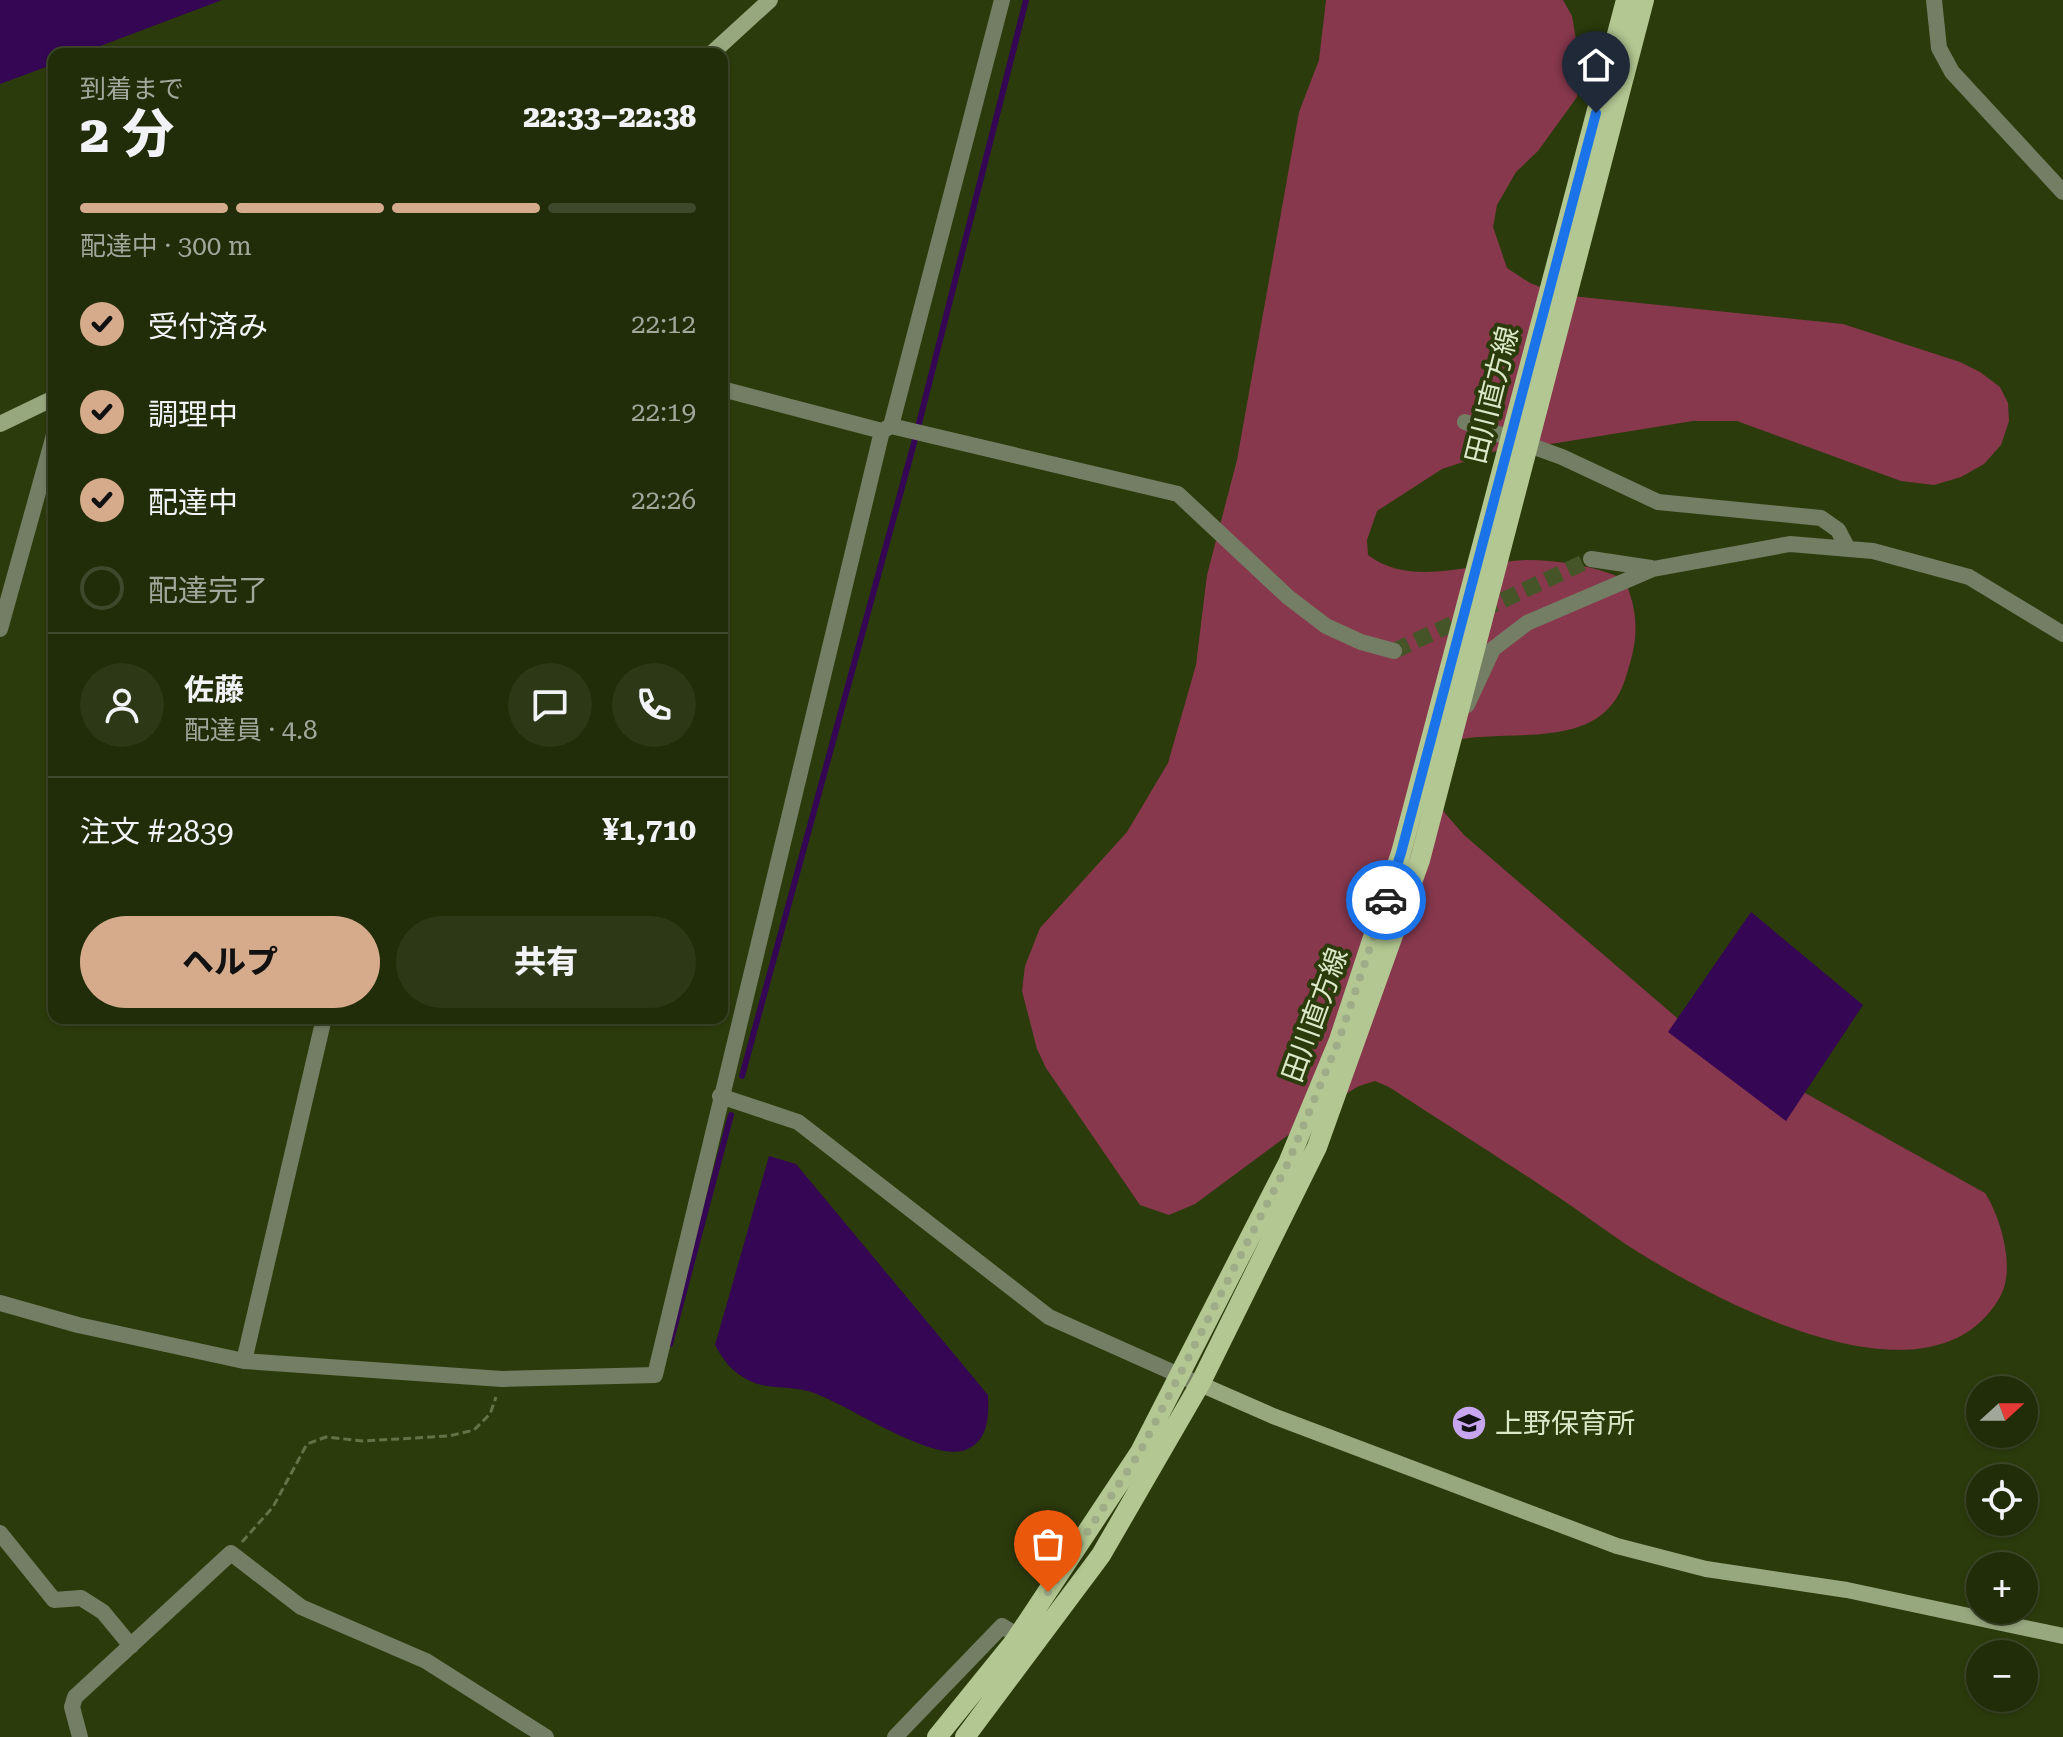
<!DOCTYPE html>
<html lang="ja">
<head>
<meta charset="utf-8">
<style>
  body { margin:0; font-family:"Roboto Serif","Noto Sans JP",serif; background:#2d3817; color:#f1f3f6; height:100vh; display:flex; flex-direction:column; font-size:30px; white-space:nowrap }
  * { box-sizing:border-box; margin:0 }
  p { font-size:26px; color:#a2a79c }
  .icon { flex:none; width:44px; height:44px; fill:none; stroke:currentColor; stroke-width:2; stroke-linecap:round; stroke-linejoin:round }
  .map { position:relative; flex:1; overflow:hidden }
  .drawer { position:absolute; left:48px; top:48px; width:680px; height:976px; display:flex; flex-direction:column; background:#212c09; border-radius:16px; box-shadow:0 2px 6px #0004,0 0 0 2px #3e482a }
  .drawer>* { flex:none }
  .needle { width:52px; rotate:69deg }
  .tools { position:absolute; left:1966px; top:1376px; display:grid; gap:16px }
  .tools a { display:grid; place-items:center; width:72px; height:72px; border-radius:50%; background:#212c09; box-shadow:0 2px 6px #0004,0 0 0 2px #3e482a; font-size:40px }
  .pin { position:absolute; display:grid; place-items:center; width:68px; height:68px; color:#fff; margin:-82px -34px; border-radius:50% 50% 50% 0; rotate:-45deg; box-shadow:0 0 8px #0007 }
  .pin .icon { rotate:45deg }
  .courier { position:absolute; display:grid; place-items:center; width:80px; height:80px; margin:-40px; border:6px solid #1a73e8; border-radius:50%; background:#fff; color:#222; box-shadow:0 2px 10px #0007 }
  .head em { font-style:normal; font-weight:800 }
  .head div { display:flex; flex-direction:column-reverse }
  .head { display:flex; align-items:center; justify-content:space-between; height:136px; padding:0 32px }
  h1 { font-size:52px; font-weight:800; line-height:60px }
  .bar { display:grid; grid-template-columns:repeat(4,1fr); gap:12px 8px; align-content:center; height:96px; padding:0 32px }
  .bar i { height:10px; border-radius:6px; background:#3e482a }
  .bar .active { background:#d6ab8b }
  .bar p { grid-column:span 4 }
  .line { display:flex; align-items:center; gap:20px; padding:0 32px; border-top:2px solid #3e482a }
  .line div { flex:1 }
  .round { display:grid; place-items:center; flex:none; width:84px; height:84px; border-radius:42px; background:#2d3817 }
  ol { padding:0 32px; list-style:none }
  li { display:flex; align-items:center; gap:24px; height:88px }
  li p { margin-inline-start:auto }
  li .icon { padding:8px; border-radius:50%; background:#d6ab8b; color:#111; stroke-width:4 }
  li:last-child { color:#a2a79c }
  li i { width:44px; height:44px; border:4px solid #3e482a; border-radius:50% }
  .action { display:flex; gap:16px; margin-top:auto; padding:16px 32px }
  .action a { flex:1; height:92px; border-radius:48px; background:#d6ab8b; color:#111; font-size:32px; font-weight:800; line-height:92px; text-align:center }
  .action a+a { background:#2d3817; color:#f1f3f6 }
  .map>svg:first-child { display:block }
</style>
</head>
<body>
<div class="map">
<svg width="2063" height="1737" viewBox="0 0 2063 1737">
  <rect width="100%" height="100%" fill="#2c3b0c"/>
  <path fill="#87384d" d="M1326 0H1563L1572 16 1577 45V97L1538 151 1516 172 1497 205 1493 227 1507 268 1530 283 1562 295 1843 324 1960 362 1980 372 2000 387 2008 403 2009 421 2001 445 1984 464 1961 477 1934 485 1901 481 1737 421H1693L1532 447 1511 446 1442 469 1377 511 1367 540 1368 555C1413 589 1475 562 1526 560 1558 560 1595 566 1624 579 1637 607 1639 634 1630 663 1626 677 1622 692 1613 703 1579 749 1496 728 1448 742L1433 786 1444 812 1464 835 1690 1029 1985 1193C2001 1218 2016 1269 2000 1297 1934 1413 1733 1309 1651 1260 1615 1239 1582 1212 1546 1189 1494 1154 1441 1121 1389 1087L1375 1081 1359 1086 1334 1101 1195 1204 1169 1215 1140 1205 1046 1068 1037 1049 1022 991 1025 966 1040 928 1127 832 1168 763 1196 665 1207 575 1237 460 1299 112 1319 60Z"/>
  <path fill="#340654" d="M0 0H222L79 54H54V64L0 84Z
    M1751 912 1863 1005 1786 1121 1668 1032Z
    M769 1156 796 1164 988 1395C989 1416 989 1444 962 1451 927 1459 850 1406 814 1393 793 1385 769 1391 748 1380 731 1371 724 1361 715 1345Z"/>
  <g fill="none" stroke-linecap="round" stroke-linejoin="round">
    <path stroke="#340654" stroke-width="6" d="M742 1076 914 443 1026 0
      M670 1344 731 1115"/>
    <path stroke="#465528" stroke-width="16" stroke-dasharray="16 8" stroke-linecap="butt" d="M1394 651 1591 559"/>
    <path stroke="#637247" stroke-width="3" stroke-dasharray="8 4" stroke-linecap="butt" d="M242 1542 273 1507 307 1444 326 1437 363 1441 449 1436 474 1430 490 1414 496 1397"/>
    <path stroke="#747e64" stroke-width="16" d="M1934 0 1939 48 1952 72 2063 192
      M722 389 882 431 891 426 1178 494 1288 597 1326 626 1361 642 1394 651
      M1465 422 1562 457 1658 502 1821 518 1838 530 1848 549
      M891 426 1002 0
      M1591 559 1651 568
      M0 629 54 435
      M1467 705 1493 649 1527 623 1653 569 1790 544 1873 551 1969 577 2063 634
      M720 1096 798 1122 1049 1317 1190 1380
      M0 1303 78 1325 244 1361 502 1379 655 1375 882 431
      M244 1361 324 1018
      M0 1533 54 1600 81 1598 103 1612 131 1646
      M80 1737 72 1707 75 1697 231 1553 301 1607 426 1661 546 1737
      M895 1737 1002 1626 1018 1636"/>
    <path stroke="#97a77e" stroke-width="16" d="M711 54 770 0
      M0 424 54 398
      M1200 1384 1273 1416 1617 1546 1706 1569 1847 1590 2063 1636"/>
    <path stroke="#b2c791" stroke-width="20" d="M937 1737 1014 1642 1140 1452 1288 1163 1339 1040 1401 853 1626 0
      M965 1737 1101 1555 1200 1384 1317 1147 1420 860 1644 0"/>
  </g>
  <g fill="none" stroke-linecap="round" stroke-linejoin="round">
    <path stroke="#9eac87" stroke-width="8" stroke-dasharray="0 14.4" d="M1048 1592 1140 1452 1288 1163 1339 1040 1386 900"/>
    <path stroke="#1a73e8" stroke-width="10" d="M1386 900 1401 853 1596 113"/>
  </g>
  <defs>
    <g id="school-disc" transform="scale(1.8)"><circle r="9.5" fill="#c8a6ef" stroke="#2c3b0c"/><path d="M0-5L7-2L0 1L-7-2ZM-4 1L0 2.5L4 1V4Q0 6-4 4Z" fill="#111"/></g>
  </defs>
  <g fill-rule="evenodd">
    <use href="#school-disc" x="1469" y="1423"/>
  </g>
  <g text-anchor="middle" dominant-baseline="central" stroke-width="8" stroke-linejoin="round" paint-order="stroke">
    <g font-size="28" fill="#dce9c9" stroke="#2c3b0c">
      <text transform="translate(1492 395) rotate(-76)">田川直方線</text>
      <text transform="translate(1315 1015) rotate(-70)">田川直方線</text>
    </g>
    <g font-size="28" fill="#dce9c9" stroke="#2c3b0c" text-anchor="start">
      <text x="1495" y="1423">上野保育所</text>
    </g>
  </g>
</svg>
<div class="tools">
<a><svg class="needle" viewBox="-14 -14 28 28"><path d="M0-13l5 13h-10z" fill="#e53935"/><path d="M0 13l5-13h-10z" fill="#a2a79c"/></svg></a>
<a><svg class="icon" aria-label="locate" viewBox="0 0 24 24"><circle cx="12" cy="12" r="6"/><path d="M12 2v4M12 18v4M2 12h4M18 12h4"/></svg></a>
<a>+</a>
<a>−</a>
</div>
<div class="pin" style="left:1048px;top:1592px;background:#ea580c"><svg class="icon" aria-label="bag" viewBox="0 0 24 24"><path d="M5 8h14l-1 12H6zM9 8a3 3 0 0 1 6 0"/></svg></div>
<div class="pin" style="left:1596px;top:113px;background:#1f2937"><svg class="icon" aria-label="home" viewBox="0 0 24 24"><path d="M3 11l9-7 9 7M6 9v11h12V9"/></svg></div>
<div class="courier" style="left:1386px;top:900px"><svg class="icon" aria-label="car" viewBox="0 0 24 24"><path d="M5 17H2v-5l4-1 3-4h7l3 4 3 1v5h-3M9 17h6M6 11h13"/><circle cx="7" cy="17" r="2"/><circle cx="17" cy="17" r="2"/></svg></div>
<section class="drawer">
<div class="head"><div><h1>2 分</h1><p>到着まで</p></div><em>22:33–22:38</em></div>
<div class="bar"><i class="active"></i><i class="active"></i><i class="active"></i><i></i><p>配達中 · 300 m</p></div>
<ol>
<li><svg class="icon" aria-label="check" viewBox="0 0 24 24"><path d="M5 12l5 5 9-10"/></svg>受付済み<p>22:12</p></li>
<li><svg class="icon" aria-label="check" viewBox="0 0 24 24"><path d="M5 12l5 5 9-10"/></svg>調理中<p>22:19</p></li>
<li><svg class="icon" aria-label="check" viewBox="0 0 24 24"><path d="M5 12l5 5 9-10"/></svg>配達中<p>22:26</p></li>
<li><i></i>配達完了</li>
</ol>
<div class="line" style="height:144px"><a class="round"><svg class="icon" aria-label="person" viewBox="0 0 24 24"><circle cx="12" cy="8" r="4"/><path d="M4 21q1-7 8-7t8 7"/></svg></a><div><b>佐藤</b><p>配達員 · 4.8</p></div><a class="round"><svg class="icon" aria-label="chat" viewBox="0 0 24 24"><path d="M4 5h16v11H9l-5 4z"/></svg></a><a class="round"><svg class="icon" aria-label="phone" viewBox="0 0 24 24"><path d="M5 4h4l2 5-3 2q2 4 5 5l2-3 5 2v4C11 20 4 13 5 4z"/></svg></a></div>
<div class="line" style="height:104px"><div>注文 #2839</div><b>¥1,710</b></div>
<div class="action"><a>ヘルプ</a><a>共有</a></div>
</section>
</div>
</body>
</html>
